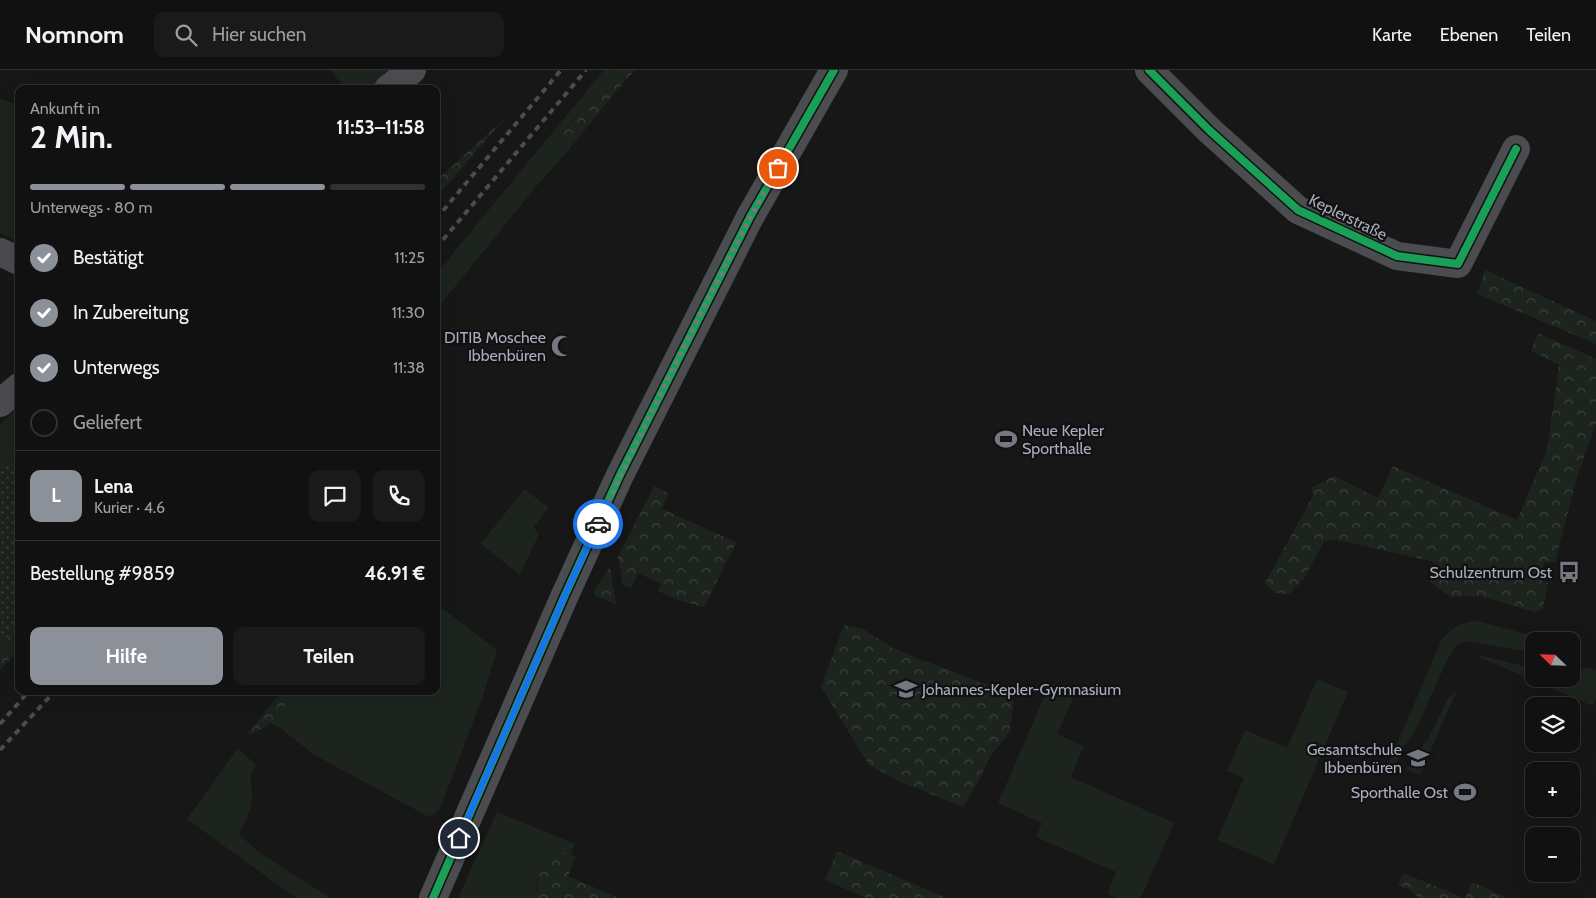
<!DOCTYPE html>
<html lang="de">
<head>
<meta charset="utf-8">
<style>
  body { margin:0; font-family:Cabin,sans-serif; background:#1a1a1a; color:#f1f3f6; height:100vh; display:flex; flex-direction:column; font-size:19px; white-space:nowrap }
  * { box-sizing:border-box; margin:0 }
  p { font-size:16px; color:#9c9d9f }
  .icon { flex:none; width:28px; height:28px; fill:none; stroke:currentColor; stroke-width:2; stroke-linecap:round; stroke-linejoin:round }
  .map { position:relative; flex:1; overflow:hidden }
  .side { position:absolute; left:15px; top:15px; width:425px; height:610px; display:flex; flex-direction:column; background:#111; border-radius:10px; box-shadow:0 5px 20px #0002,0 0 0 1px #303131 }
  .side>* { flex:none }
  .needle { width:32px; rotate:293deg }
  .controls { position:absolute; left:1525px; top:562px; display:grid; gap:10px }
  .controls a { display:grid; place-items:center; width:55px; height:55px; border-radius:10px; background:#111; box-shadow:0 5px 20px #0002,0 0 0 1px #303131; font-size:25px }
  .pin { position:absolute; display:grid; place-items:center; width:42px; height:42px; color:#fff; margin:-21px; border:2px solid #fff; border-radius:50%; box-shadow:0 1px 5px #0007 }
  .courier { position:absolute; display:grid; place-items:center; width:50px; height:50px; margin:-25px; border:4px solid #1a73e8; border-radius:50%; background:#fff; color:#222; box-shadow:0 1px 6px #0007 }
  .summary em { font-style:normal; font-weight:700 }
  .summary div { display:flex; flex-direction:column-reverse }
  .summary { display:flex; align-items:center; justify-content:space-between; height:85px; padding:0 15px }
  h1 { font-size:32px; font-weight:700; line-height:38px }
  .bar { display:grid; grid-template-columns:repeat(4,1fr); gap:8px 5px; align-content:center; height:60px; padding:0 15px }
  .bar i { height:6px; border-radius:4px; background:#303131 }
  .bar .current { background:#8c9099 }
  .bar p { grid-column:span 4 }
  .line { display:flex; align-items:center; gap:12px; padding:0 15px; border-top:1px solid #303131 }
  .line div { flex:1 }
  .round { display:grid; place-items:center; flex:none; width:52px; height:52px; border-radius:10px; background:#1a1a1a }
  ol { padding:0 15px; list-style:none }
  li { display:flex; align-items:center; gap:15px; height:55px }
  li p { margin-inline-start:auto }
  li .icon { padding:5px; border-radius:50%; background:#8c9099; color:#fff; stroke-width:4 }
  li:last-child { color:#9c9d9f }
  li i { width:28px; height:28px; border:2px solid #303131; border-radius:50% }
  .cta { display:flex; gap:10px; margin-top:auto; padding:10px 15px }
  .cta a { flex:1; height:58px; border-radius:10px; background:#8c9099; color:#fff; font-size:20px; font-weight:700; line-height:58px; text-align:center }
  .cta a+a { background:#1a1a1a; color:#f1f3f6 }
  header { display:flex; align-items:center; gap:30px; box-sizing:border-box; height:70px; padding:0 25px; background:#111; border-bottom:1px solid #303131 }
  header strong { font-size:24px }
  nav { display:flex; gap:28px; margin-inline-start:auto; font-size:18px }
  .search { width:350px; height:45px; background:#1a1a1a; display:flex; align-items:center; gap:12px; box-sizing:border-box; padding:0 18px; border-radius:10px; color:#9c9d9f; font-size:19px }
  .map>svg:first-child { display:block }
</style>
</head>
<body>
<header>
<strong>Nomnom</strong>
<div class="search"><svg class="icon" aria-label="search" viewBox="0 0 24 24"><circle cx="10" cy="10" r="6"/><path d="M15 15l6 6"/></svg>Hier suchen</div>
<nav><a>Karte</a><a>Ebenen</a><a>Teilen</a></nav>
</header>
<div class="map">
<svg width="1596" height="828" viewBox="0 0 1596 828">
  <defs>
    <pattern id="forest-crowns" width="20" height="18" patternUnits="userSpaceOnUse" patternTransform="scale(1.25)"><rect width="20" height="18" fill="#1d241e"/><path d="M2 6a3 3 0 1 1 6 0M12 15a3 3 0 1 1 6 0" fill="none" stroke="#3b413d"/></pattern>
    <pattern id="garden-dots" width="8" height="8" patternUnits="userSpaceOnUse" patternTransform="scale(1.25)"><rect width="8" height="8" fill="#1d241e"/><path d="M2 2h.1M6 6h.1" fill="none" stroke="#3b413d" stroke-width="1.8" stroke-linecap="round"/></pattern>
  </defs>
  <rect width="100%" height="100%" fill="#171717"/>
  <path fill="#1d241e" d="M330 0H394L371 19H346Z
    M604 0H616L596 25 577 44 558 69 567 82 534 119 436 240V204Z
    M0 29 19 35V172L0 163Z
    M19 337V405L0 391V354Z
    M524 419 549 438 534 457 539 464 520 505 481 474Z
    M436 537 445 540 497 580 483 626 440 739 429 747 313 684 278 656 269 653 298 621H436Z
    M1477 551 1552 571H1534V583L1473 572H1464L1457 575 1448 588 1414 664 1404 676 1395 696 1389 693 1441 571C1450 558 1461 552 1477 551Z
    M1472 584 1534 598V609H1571V600L1589 597 1596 600V629L1593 636Z
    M1317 609 1348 622 1274 794 1217 770 1244 708 1227 701 1245 660 1287 678Z
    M1050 613 1075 624 1057 664 1084 676 1071 707 1174 753 1141 828H1116L1107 824 1116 802 1036 767 1042 753 998 733Z
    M1456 622 1420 705 1406 699 1429 667 1449 627Z
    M238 678 256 695C247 711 252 710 252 726 252 740 245 752 239 764L258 782 331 828H296L187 749Z
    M497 742 575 774 570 785 552 777 537 810 535 828H458Z"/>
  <path fill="url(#forest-crowns)" d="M616 0H635L616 21 567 82 558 69 560 66Z
    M505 48 436 128V111Z
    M1485 200 1596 251V274L1477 224Z
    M1538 263 1596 289V353L1577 407 1555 492H1544L1541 511 1548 513 1543 539 1535 542 1480 526 1451 527 1430 512 1435 492 1337 470 1324 471 1305 507 1289 524 1275 523 1265 513 1313 426 1311 418 1334 406 1378 428 1393 396 1517 450 1547 380 1559 295 1531 281Z
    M654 416 669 423 662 439 733 471 736 473 704 537 681 531 658 521 661 514 638 503 631 518 623 515 618 487Z
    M610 497 616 534 595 526 593 522Z
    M19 553V579L0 600V572Z
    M844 555 863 559 894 579 982 613 1014 631 1009 663 990 687 978 712 963 737 899 711 869 695 821 617Z
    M282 621H298C284 637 269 661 248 664Z
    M552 777 576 787 568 806 619 828H535L540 799Z
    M837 781 947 828H867L825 810Z
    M1403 803 1464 828H1419L1409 820 1398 815Z
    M1472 812 1507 828H1465Z"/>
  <path fill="url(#garden-dots)" d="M0 391 19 405V553L0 572Z"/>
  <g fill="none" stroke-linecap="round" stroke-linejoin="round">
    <path stroke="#4b4c50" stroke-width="28" d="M1149 0 1209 60 1298 140 1397 186 1458 194 1516 79
      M388 19 412 0
      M0 182 19 191
      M0 333 19 317
      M433 828 565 525 620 405 750 147 834 0"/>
    <path stroke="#4b4c4f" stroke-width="4" stroke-dasharray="6 5" stroke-linecap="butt" d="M436 149 561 0
      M436 178 586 0
      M0 654 29 621
      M0 680 55 621"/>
    <g stroke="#111113" stroke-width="11">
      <path id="cycleway" d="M1149 0 1209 60 1298 140 1397 186 1458 194 1516 79
        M433 828 565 525 620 405 750 147 834 0"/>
    </g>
    <use href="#cycleway" stroke="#1a9f57" stroke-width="8"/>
  </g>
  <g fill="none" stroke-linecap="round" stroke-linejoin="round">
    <path stroke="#757880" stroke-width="5" stroke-dasharray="0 9" d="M598 454C624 397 653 340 681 283 712 221 743 158 778 98"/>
    <path stroke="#1a73e8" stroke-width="6" d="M459 768 565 525 598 454"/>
  </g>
  <defs>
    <g id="mosque-bare" transform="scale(1.725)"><path d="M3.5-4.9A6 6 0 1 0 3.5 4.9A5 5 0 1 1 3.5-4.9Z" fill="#757880" stroke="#111113" stroke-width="2.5" paint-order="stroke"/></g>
    <g id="stadium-bare" transform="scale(1.725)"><path d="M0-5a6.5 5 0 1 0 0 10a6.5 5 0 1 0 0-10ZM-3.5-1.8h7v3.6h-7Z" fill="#757880" stroke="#111113" stroke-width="2.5" paint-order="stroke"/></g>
    <g id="bus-bare" transform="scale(1.725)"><path d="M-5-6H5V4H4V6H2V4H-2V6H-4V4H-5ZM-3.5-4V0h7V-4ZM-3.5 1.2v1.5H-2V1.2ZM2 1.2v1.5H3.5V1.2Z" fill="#757880" stroke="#111113" stroke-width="2.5" paint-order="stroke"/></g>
    <g id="school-bare" transform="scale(1.725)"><path d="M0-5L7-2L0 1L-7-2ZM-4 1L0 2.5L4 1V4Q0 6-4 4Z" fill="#757880" stroke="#111113" stroke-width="2.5" paint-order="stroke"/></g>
  </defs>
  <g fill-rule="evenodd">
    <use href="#mosque-bare" x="562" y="276"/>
    <use href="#stadium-bare" x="1006" y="369"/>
    <use href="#bus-bare" x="1569" y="502"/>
    <use href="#school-bare" x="906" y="619"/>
    <use href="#school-bare" x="1418" y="688"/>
    <use href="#stadium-bare" x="1465" y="722"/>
  </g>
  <g text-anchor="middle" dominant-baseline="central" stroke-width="4.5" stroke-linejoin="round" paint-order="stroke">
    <g font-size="16" fill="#a8adb8" stroke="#111113">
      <text transform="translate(1348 147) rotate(26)">Keplerstraße</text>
    </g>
    <g font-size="16" fill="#a8adb8" stroke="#111113" text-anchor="end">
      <text x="546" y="267">DITIB Moschee<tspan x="546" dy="18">Ibbenbüren</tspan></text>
      <text x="1022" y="360" text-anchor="start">Neue Kepler<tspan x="1022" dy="18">Sporthalle</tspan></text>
      <text x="1552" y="502">Schulzentrum Ost</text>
      <text x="922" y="619" text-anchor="start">Johannes-Kepler-Gymnasium</text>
      <text x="1402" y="679">Gesamtschule<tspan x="1402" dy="18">Ibbenbüren</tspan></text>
      <text x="1448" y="722">Sporthalle Ost</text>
    </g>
  </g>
</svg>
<div class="controls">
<a><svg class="needle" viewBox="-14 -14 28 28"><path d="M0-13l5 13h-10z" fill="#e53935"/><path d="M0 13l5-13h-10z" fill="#9c9d9f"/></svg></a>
<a><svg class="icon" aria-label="layers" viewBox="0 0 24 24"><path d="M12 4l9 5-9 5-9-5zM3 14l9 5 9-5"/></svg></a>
<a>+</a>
<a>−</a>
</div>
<div class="pin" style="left:778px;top:98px;background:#ea580c"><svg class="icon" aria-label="bag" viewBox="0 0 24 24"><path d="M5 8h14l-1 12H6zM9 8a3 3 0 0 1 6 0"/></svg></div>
<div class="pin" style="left:459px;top:768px;background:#1f2937"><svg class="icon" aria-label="home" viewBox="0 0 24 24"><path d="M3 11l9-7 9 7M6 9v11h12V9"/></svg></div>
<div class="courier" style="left:598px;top:454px"><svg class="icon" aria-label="car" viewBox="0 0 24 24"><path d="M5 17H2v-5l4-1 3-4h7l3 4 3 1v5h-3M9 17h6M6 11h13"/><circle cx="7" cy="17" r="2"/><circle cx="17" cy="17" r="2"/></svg></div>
<section class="side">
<div class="summary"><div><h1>2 Min.</h1><p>Ankunft in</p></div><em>11:53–11:58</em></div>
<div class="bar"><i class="current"></i><i class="current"></i><i class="current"></i><i></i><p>Unterwegs · 80 m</p></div>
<ol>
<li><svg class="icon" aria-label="check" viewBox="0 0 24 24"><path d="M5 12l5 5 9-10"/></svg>Bestätigt<p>11:25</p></li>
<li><svg class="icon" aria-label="check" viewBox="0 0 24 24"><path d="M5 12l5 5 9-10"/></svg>In Zubereitung<p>11:30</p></li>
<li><svg class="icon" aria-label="check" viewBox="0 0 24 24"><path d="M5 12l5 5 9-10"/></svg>Unterwegs<p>11:38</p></li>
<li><i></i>Geliefert</li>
</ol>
<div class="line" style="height:90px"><b class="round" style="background:#8c9099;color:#fff">L</b><div><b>Lena</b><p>Kurier · 4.6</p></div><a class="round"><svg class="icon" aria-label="chat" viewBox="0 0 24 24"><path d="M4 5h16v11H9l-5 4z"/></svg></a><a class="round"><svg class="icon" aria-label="phone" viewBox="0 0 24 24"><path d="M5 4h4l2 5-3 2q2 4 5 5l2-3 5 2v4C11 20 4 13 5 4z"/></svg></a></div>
<div class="line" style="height:65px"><div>Bestellung #9859</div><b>46.91 €</b></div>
<div class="cta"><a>Hilfe</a><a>Teilen</a></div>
</section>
</div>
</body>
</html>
